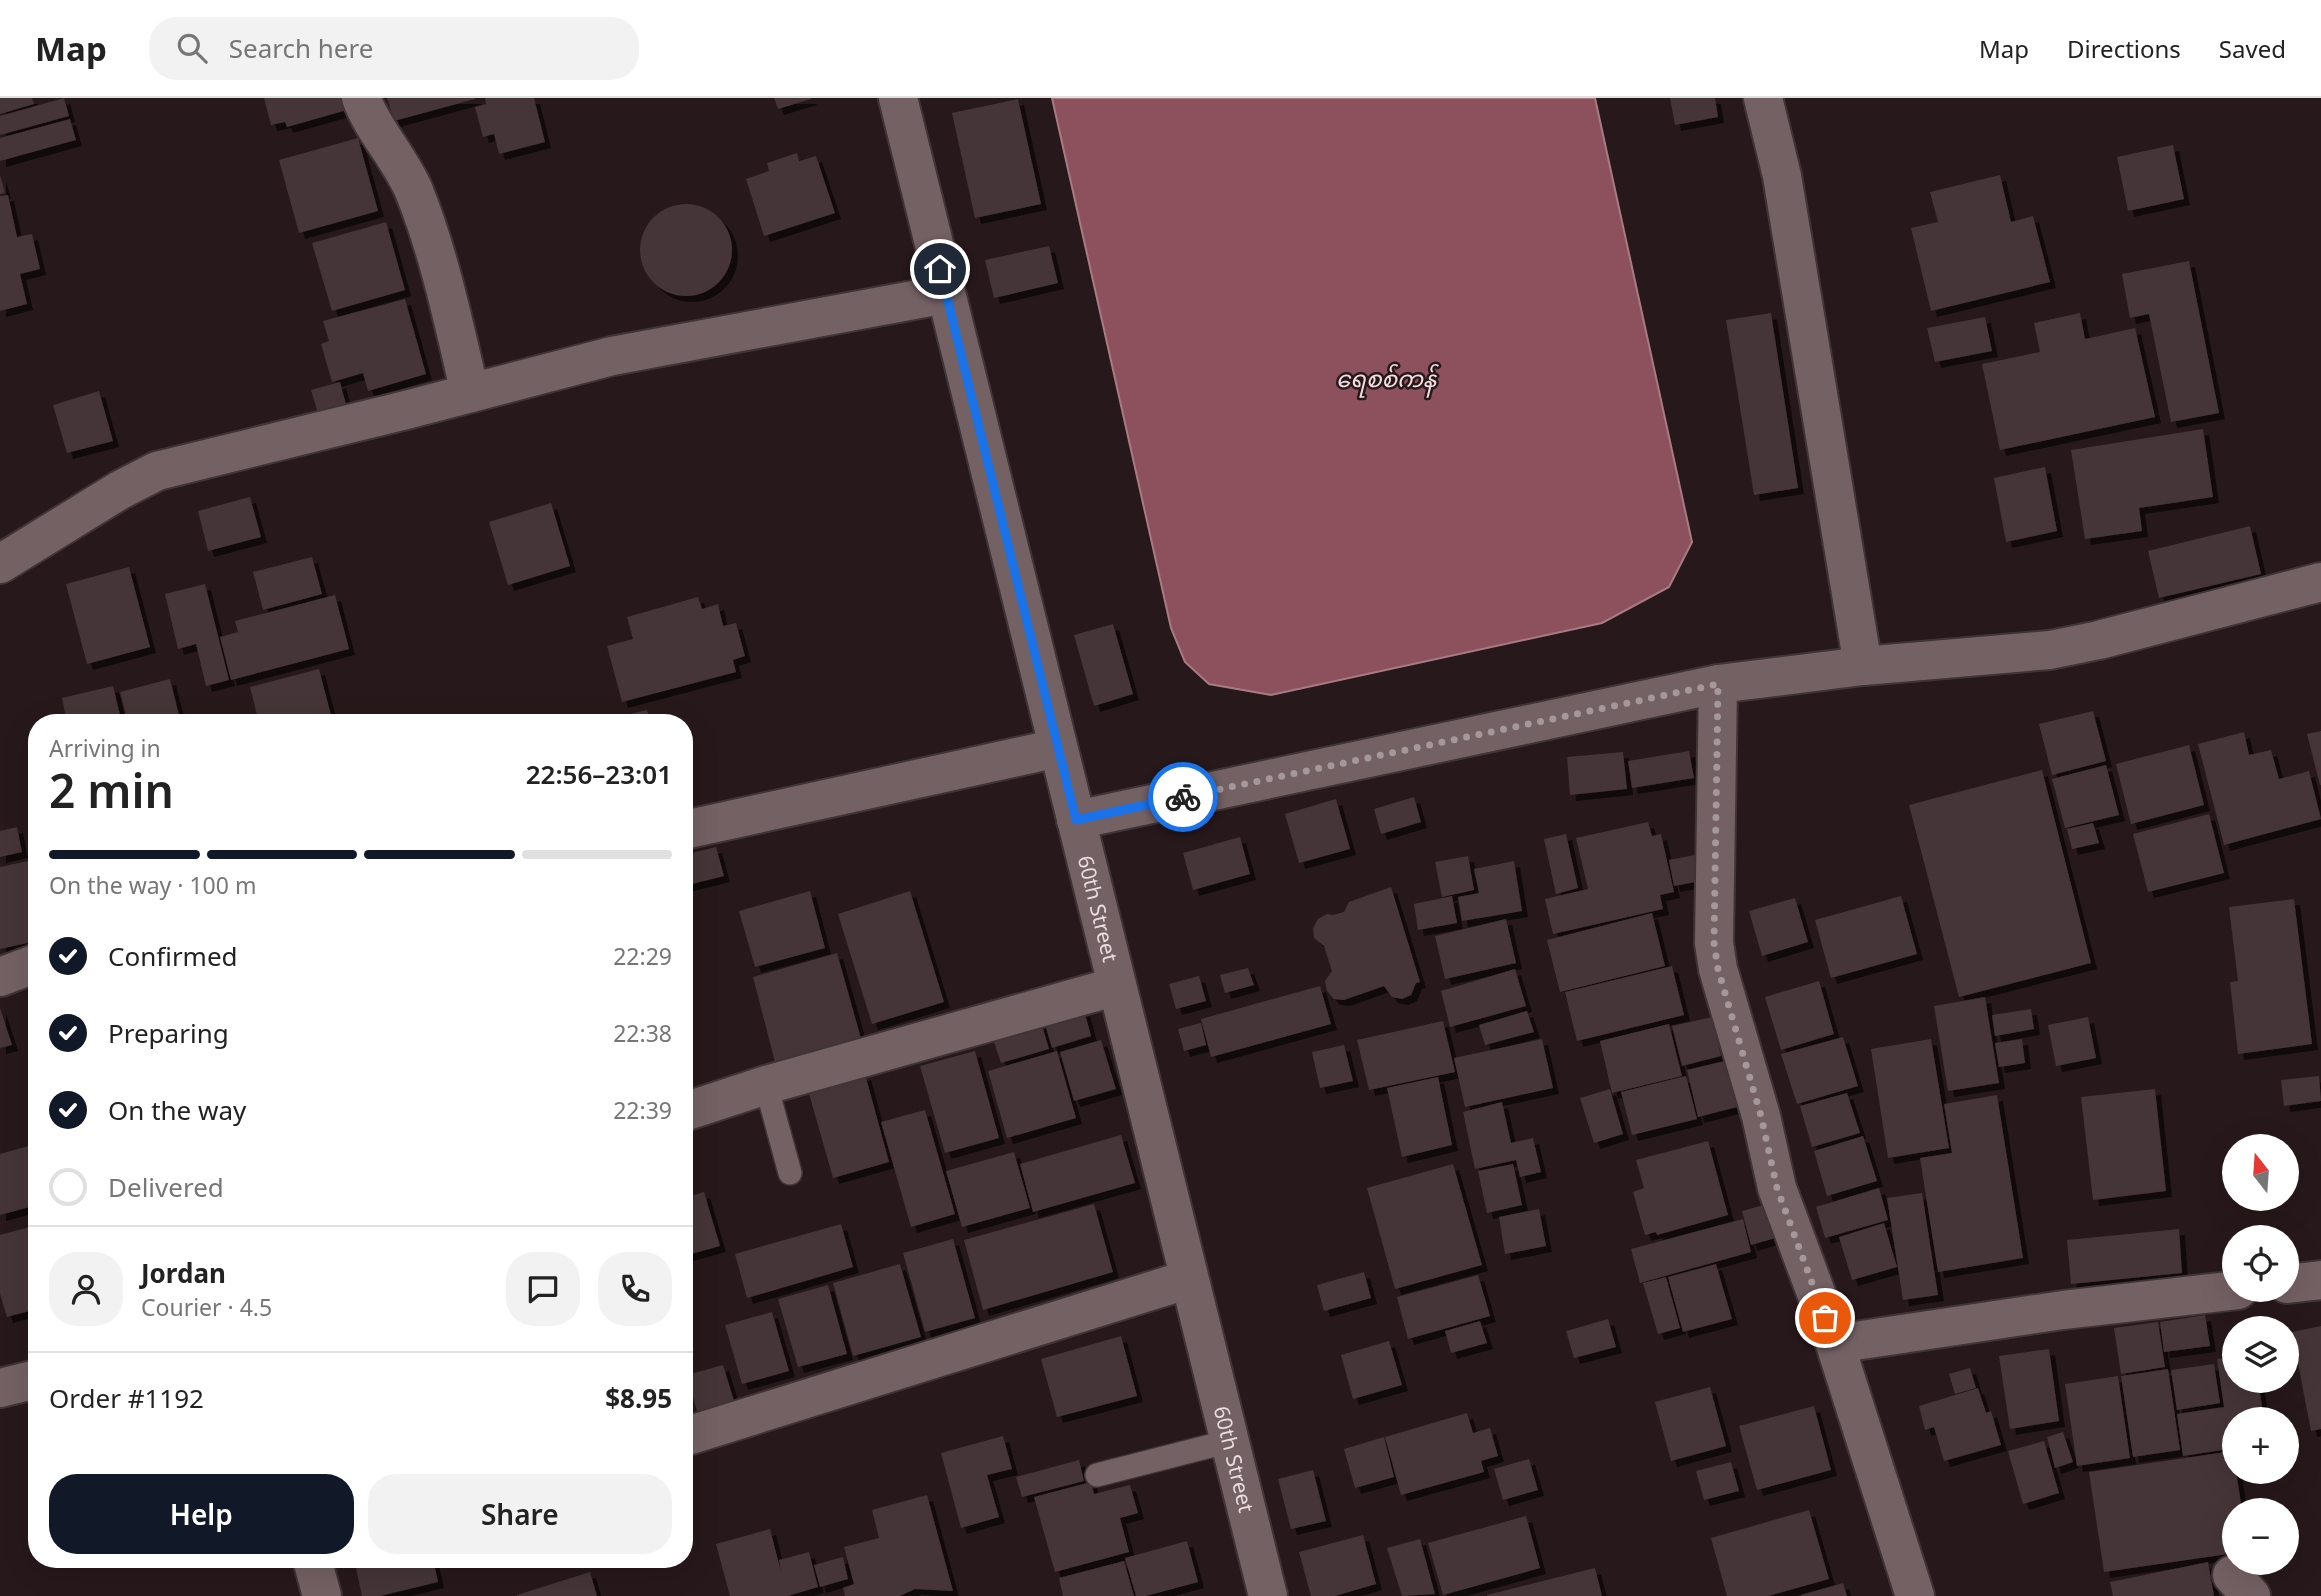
<!DOCTYPE html>
<html lang="en">
<head>
<meta charset="utf-8">
<style>
  body { margin:0; font-family:"Noto Sans","Noto Sans Myanmar",sans-serif; background:#f2f2f2; color:#222; height:100vh; display:flex; flex-direction:column; font-size:26px; white-space:nowrap }
  * { box-sizing:border-box; margin:0 }
  p { font-size:23px; color:#767676 }
  .icon { flex:none; width:38px; height:38px; fill:none; stroke:currentColor; stroke-width:2; stroke-linecap:round; stroke-linejoin:round }
  .map { position:relative; flex:1; overflow:hidden }
  .sheet { position:absolute; left:28px; top:616px; width:665px; height:854px; display:flex; flex-direction:column; background:#fff; border-radius:28px; box-shadow:0 7px 28px #0002 }
  .sheet>* { flex:none }
  .needle { width:46px; rotate:343deg }
  .fabs { position:absolute; left:2222px; top:1036px; display:grid; gap:14px }
  .fabs a { display:grid; place-items:center; width:77px; height:77px; border-radius:50%; background:#fff; box-shadow:0 7px 28px #0002; font-size:35px }
  .pin { position:absolute; display:grid; place-items:center; width:60px; height:60px; color:#fff; margin:-30px; border:4px solid #fff; border-radius:50%; box-shadow:0 2px 7px #0007 }
  .courier { position:absolute; display:grid; place-items:center; width:70px; height:70px; margin:-35px; border:5px solid #1a73e8; border-radius:50%; background:#fff; color:#222; box-shadow:0 2px 9px #0007 }
  .overview em { font-style:normal; font-weight:600 }
  .overview div { display:flex; flex-direction:column-reverse }
  .overview { display:flex; align-items:center; justify-content:space-between; height:119px; padding:0 21px }
  h1 { font-size:46px; font-weight:600; line-height:52px }
  .bar { display:grid; grid-template-columns:repeat(4,1fr); gap:10px 7px; align-content:center; height:84px; padding:0 21px }
  .bar i { height:9px; border-radius:5px; background:#e0e0e0 }
  .bar .current { background:#111827 }
  .bar p { grid-column:span 4 }
  .line { display:flex; align-items:center; gap:18px; padding:0 21px; border-top:2px solid #e0e0e0 }
  .line div { flex:1 }
  .round { display:grid; place-items:center; flex:none; width:74px; height:74px; border-radius:28px; background:#f2f2f2 }
  ol { padding:0 21px; list-style:none }
  li { display:flex; align-items:center; gap:21px; height:77px }
  li p { margin-inline-start:auto }
  li .icon { padding:7px; border-radius:50%; background:#111827; color:#fff; stroke-width:4 }
  li:last-child { color:#767676 }
  li i { width:38px; height:38px; border:4px solid #e0e0e0; border-radius:50% }
  .button { display:flex; gap:14px; margin-top:auto; padding:14px 21px }
  .button a { flex:1; height:80px; border-radius:28px; background:#111827; color:#fff; font-size:28px; font-weight:600; line-height:80px; text-align:center }
  .button a+a { background:#f2f2f2; color:#222 }
  header { display:flex; align-items:center; gap:42px; box-sizing:border-box; height:98px; padding:0 35px; background:#fff; border-bottom:2px solid #e0e0e0 }
  header strong { font-size:33px }
  nav { display:flex; gap:38px; margin-inline-start:auto; font-size:24px }
  .search { width:490px; height:63px; background:#f2f2f2; display:flex; align-items:center; gap:18px; box-sizing:border-box; padding:0 24px; border-radius:28px; color:#767676; font-size:26px }
  .map>svg:first-child { display:block }
</style>
</head>
<body>
<header>
<strong>Map</strong>
<div class="search"><svg class="icon" aria-label="search" viewBox="0 0 24 24"><circle cx="10" cy="10" r="6"/><path d="M15 15l6 6"/></svg>Search here</div>
<nav><a>Map</a><a>Directions</a><a>Saved</a></nav>
</header>
<div class="map">
<svg width="2321" height="1498" viewBox="0 0 2321 1498">
  <defs>
    <filter id="shadow"><feDropShadow dx="6" dy="6" stdDeviation="0" flood-color="#0009"/></filter>
  </defs>
  <rect width="100%" height="100%" fill="#27181b"/>
  <path fill="#8d515d" stroke="#a87b84" stroke-width="2" d="M1052 0H1595L1692 444 1669 489 1602 525 1271 597 1209 586 1185 564 1171 530Z"/>
  <path fill="#443437" filter="url(#shadow)" d="M0 0H32L34 6 0 16Z
    M64 0 69 18 0 37V18Z
    M264 0H344L347 12 287 29 285 24 271 27Z
    M387 0H475V1L394 23Z
    M485 0H534L545 44 499 56 494 36 483 39 475 9 486 6Z
    M774 0H811V1L778 11Z
    M1670 0H1715L1718 19 1675 27Z
    M1018 1 1041 106 975 120 952 15Z
    M70 21 76 42 0 63V40Z
    M358 40 378 113 299 135 279 62Z
    M2173 47 2184 101 2128 113 2117 59Z
    M797 55 799 63 816 58 835 115 764 138 746 81 769 73 767 65Z
    M0 77 5 95 0 96Z
    M2000 77 2011 124 2033 118 2050 184 1931 213 1911 130 1938 124 1930 94Z
    M8 97 17 139 32 136 40 171 20 176 27 206 0 213V98Z
    M640 152a46 46 0 1 1 92 0a46 46 0 1 1-92 0Z
    M386 124 405 192 332 213 312 145Z
    M1049 148 1058 185 994 200 985 162Z
    M2189 163 2219 315 2171 324 2149 216 2130 220 2122 176Z
    M405 201 426 276 368 293 363 275 332 284 321 246 329 243 323 223Z
    M1771 215 1798 390 1754 397 1726 222Z
    M2080 215 2085 241 2135 230 2155 319 2000 352 1982 266 2040 254 2034 225Z
    M1985 219 1992 253 1935 264 1927 230Z
    M340 284 348 314 320 322 311 292Z
    M99 293 113 343 67 355 53 307Z
    M2203 331 2213 399 2139 410 2142 433 2085 441 2071 352Z
    M2045 369 2057 433 2006 444 1994 380Z
    M250 399 261 439 208 453 198 413Z
    M551 405 570 468 508 487 489 424Z
    M2250 428 2261 476 2159 500 2148 453Z
    M312 459 322 496 263 512 253 474Z
    M129 469 150 549 87 566 66 486Z
    M205 486 229 582 206 588 196 546 178 551 165 496Z
    M335 497 349 551 231 582 220 539 238 534 235 523Z
    M698 499 702 511 718 506 723 528 736 525 745 558 733 562 736 574 622 604 607 548 633 541 627 519Z
    M1113 526 1133 596 1094 608 1074 537Z
    M319 571 333 625H259L250 589Z
    M170 581 181 625H128L120 594Z
    M113 588 122 625H67L62 600Z
    M647 612 651 625H597V624Z
    M2093 613 2106 663 2052 677 2039 626Z
    M2321 633V687H2320L2307 636Z
    M2244 634 2249 657 2271 652 2279 681 2309 673 2321 721 2224 747 2198 646Z
    M2189 647 2204 707 2131 726 2116 666Z
    M1689 653 1694 680 1632 690 1628 663Z
    M1623 654 1627 691 1570 697 1567 659Z
    M2106 667 2119 717 2065 730 2052 681Z
    M2042 672 2091 865 1959 899 1909 707Z
    M1414 699 1421 724 1381 736 1374 711Z
    M1336 701 1350 751 1299 765 1285 716Z
    M2209 716 2224 775 2148 794 2133 736Z
    M1648 724 1652 738 1661 736 1674 794 1660 797 1663 811 1553 836 1545 801 1588 791 1576 740Z
    M2093 725 2099 745 2072 751 2067 731Z
    M17 729 22 754 0 759V733Z
    M1566 736 1578 790 1556 796 1544 741Z
    M1240 739 1250 776 1193 792 1183 755Z
    M716 749 724 778 684 788V757Z
    M1695 757 1701 783 1674 788 1669 762Z
    M1468 758 1474 792 1442 799 1435 764Z
    M37 761V843L0 851V769Z
    M1514 763 1522 813 1462 823 1458 799 1479 795 1474 771Z
    M1391 789 1420 884 1416 885 1411 897 1402 901 1392 899 1384 888 1344 902 1334 901 1327 893 1325 883 1332 873 1324 848 1314 840 1313 830 1318 821 1327 816 1333 817 1344 814 1349 804Z
    M810 793 825 850 755 869 739 813Z
    M910 793 944 904 872 926 838 816Z
    M1452 798 1457 825 1418 832 1414 806Z
    M1901 798 1917 856 1831 880 1815 822Z
    M1795 800 1808 844 1762 858 1749 813Z
    M2294 801 2312 946 2238 956 2230 884 2238 883 2229 809Z
    M1652 815 1665 868 1560 894 1547 842Z
    M1506 821 1516 865 1445 881 1435 838Z
    M837 855 862 944 776 968 753 879Z
    M1672 868 1684 917 1577 943 1565 894Z
    M1248 870 1254 887 1225 895 1220 877Z
    M1515 871 1526 908 1450 929 1441 893Z
    M1199 878 1206 903 1176 911 1169 886Z
    M1819 883 1834 936 1781 952 1765 899Z
    M1320 888 1331 926 1211 959 1201 921Z
    M1985 899 1999 985 1948 993 1934 908Z
    M0 910 12 947 0 950Z
    M2031 911 2034 931 1995 938 1992 917Z
    M1084 912 1091 938 1052 950 1044 923Z
    M1527 913 1534 934 1485 947 1479 927Z
    M1712 919 1721 958 1682 968 1672 928Z
    M2088 919 2096 960 2056 968 2048 927Z
    M1443 923 1455 974 1369 992 1357 942Z
    M1041 924 1049 951 1001 965 992 938Z
    M1201 925 1206 947 1184 953 1178 931Z
    M1669 926 1682 978 1612 995 1600 943Z
    M1843 939 1858 988 1797 1006 1781 956Z
    M1542 941 1553 990 1465 1009 1454 960Z
    M1931 941 1949 1050 1888 1060 1871 951Z
    M2022 941 2025 965 1999 969 1995 945Z
    M1101 942 1116 991 1074 1003 1060 954Z
    M1344 947 1353 983 1320 990 1312 954Z
    M975 953 999 1040 945 1055 920 968Z
    M1057 953 1076 1020 1007 1040 988 973Z
    M1733 961 1745 1007 1698 1019 1687 972Z
    M865 976 889 1064 833 1080 808 992Z
    M1686 978 1697 1021 1632 1037 1621 994Z
    M2319 978 2321 1003 2284 1008 2281 982Z
    M1438 979 1452 1047 1402 1059 1387 990Z
    M1610 991 1623 1036 1594 1045 1580 1000Z
    M2155 991 2166 1093 2093 1102 2081 999Z
    M1847 995 1860 1035 1812 1049 1800 1008Z
    M1997 997 2023 1160 1938 1174 1920 1060 1952 1055 1944 1006Z
    M1502 1004 1511 1045 1533 1040 1541 1074 1520 1079 1516 1062 1475 1071 1463 1014Z
    M925 1012 955 1116 911 1129 881 1024Z
    M1121 1037 1135 1085 1033 1114 1020 1066Z
    M1863 1038 1877 1083 1827 1098 1814 1053Z
    M1708 1043 1728 1117 1657 1137 1656 1134 1645 1137 1633 1094 1644 1090 1636 1062Z
    M32 1047 37 1064V1107L0 1117V1056Z
    M1014 1054 1030 1110 962 1129 946 1073Z
    M1453 1066 1482 1167 1395 1191 1367 1090Z
    M1513 1066 1522 1107 1487 1115 1478 1073Z
    M1879 1090 1888 1122 1825 1140 1816 1109Z
    M704 1094 720 1148 684 1158V1100Z
    M1922 1095 1938 1197 1903 1202 1887 1100Z
    M1774 1104 1783 1138 1751 1147 1742 1113Z
    M1094 1106 1113 1174 983 1212 964 1142Z
    M1539 1111 1546 1148 1505 1156 1499 1119Z
    M1743 1121 1751 1154 1640 1185 1631 1151Z
    M1884 1125 1897 1169 1852 1182 1839 1139Z
    M841 1126 853 1169 747 1200 735 1156Z
    M37 1127V1211L7 1219 0 1196V1137Z
    M2179 1131 2182 1175 2071 1186 2067 1142Z
    M953 1141 975 1220 925 1234 903 1155Z
    M900 1166 921 1239 853 1258 833 1185Z
    M1716 1166 1732 1221 1683 1234 1668 1179Z
    M1364 1174 1371 1200 1324 1213 1317 1187Z
    M1478 1177 1490 1218 1408 1241 1397 1199Z
    M1666 1179 1680 1230 1658 1236 1643 1185Z
    M828 1187 847 1256 798 1269 778 1201Z
    M772 1214 789 1273 742 1286 725 1227Z
    M2205 1217 2210 1248 2164 1254 2160 1224Z
    M1608 1221 1616 1249 1574 1260 1566 1233Z
    M1480 1223 1487 1245 1451 1255 1445 1233Z
    M2158 1224 2165 1269 2121 1276 2114 1230Z
    M2321 1228V1331L2311 1333 2292 1234Z
    M1121 1238 1137 1298 1057 1319 1041 1261Z
    M1389 1243 1402 1287 1353 1301 1341 1257Z
    M2049 1251 2059 1323 2010 1331 1999 1258Z
    M2235 1258V1283H2258L2264 1321H2235V1336L2228 1337 2225 1323 2229 1351 2183 1358 2177 1316 2224 1309 2217 1261Z
    M2214 1266 2220 1305 2177 1312 2171 1272Z
    M723 1267 735 1306 698 1317 687 1277Z
    M1970 1270 1976 1290 1955 1296 1949 1276Z
    M2168 1271 2180 1352 2133 1359 2121 1278Z
    M2118 1278 2130 1360 2077 1368 2065 1286Z
    M1710 1289 1726 1348 1671 1363 1655 1304Z
    M1978 1290 1986 1315 1991 1313 2001 1347 1944 1363 1934 1329 1925 1332 1919 1308Z
    M1814 1308 1831 1372 1757 1392 1739 1328Z
    M1467 1315 1473 1335 1490 1330 1498 1358 1481 1363 1484 1374 1401 1397 1385 1339Z
    M2063 1334 2073 1364 2055 1370 2047 1339Z
    M1003 1338 1012 1371 987 1377 999 1419 961 1430 941 1355Z
    M1384 1339 1394 1379 1355 1390 1344 1351Z
    M2044 1343 2059 1395 2023 1406 2008 1353Z
    M2233 1353 2242 1412H2235V1455L2104 1474 2089 1374Z
    M1529 1361 1538 1392 1503 1402 1494 1371Z
    M1079 1362 1084 1383 1022 1399 1016 1379Z
    M1731 1364 1739 1393 1704 1402 1696 1373Z
    M1313 1372 1326 1423 1291 1431 1278 1381Z
    M1091 1384 1094 1396 1130 1387 1138 1415 1120 1420 1129 1454 1055 1474 1034 1399Z
    M927 1397 953 1493 915 1491 900 1498H845L843 1490 854 1486 844 1449 879 1440 872 1412Z
    M1809 1412 1829 1481 1768 1498H1727L1711 1440Z
    M1526 1418 1540 1470 1443 1497 1428 1445Z
    M770 1431 781 1474 779 1462 809 1454 818 1489 788 1498H730L716 1446Z
    M1363 1437 1376 1486 1335 1498H1311L1299 1454Z
    M1420 1441 1435 1496 1402 1498 1387 1450Z
    M1187 1443 1198 1484 1146 1498H1136L1125 1460Z
    M843 1459 848 1481 820 1489 814 1467Z
    M354 1461H433L438 1484 380 1498H362Z
    M1124 1463 1134 1498H1063L1059 1480Z
    M2208 1464 2214 1498H2113L2110 1484Z
    M1595 1470 1602 1498H1487V1497Z
    M590 1474 597 1498H517V1497Z
    M1843 1485 1847 1498H1802L1801 1497Z"/>
  <g fill="none" stroke-linecap="round" stroke-linejoin="round">
    <g stroke="#3f3436" stroke-width="26">
      <path id="lane" d="M766 987 790 1075
        M1097 1377 1230 1343"/>
    </g>
    <g stroke="#3f3436" stroke-width="42">
      <g id="street">
        <path d="M361 0C374 34 400 60 414 93 440 158 454 227 470 295"/>
        <path id="s1" d="M898 0 1268 1498"/>
        <path d="M1763 0 1782 78 1863 568"/>
        <path d="M0 466 120 392 157 373 406 312 612 258 946 196"/>
        <path d="M1076 722 1718 586"/>
        <path d="M684 732 1058 650"/>
        <path d="M0 879 37 865"/>
        <path d="M684 1014 766 987 1117 888"/>
        <path d="M2287 1186 2321 1182"/>
        <path d="M1835 1246 2063 1212 2238 1192"/>
        <path d="M0 1290 37 1281"/>
        <path d="M684 1339 1189 1181"/>
        <path d="M312 1461 322 1498"/>
        <path d="M2232 1477 2251 1498"/>
        <path d="M1915 1498 1835 1246 1777 1090 1761 1018 1718 871 1714 845 1718 586 1863 568 2050 552 2099 542 2321 484"/>
      </g>
    </g>
    <use href="#lane" stroke="#746164" stroke-width="23"/>
    <use href="#street" stroke="#746164" stroke-width="38"/>
  </g>
  <g fill="none" stroke-linecap="round" stroke-linejoin="round">
    <path stroke="#a4989a" stroke-width="7" stroke-dasharray="0 12.6" d="M1183 699 1718 586 1714 845 1718 871 1761 1018 1777 1090 1825 1220"/>
    <path stroke="#1a73e8" stroke-width="9" d="M940 171 1076 722 1183 699"/>
  </g>
  <g text-anchor="middle" dominant-baseline="central" stroke-width="5" stroke-linejoin="round" paint-order="stroke">
    <g font-size="21" fill="#e8dddf" stroke="#27181b">
      <text stroke="none"><textPath href="#s1" startOffset="835">60th Street</textPath></text>
      <text stroke="none"><textPath href="#s1" startOffset="1402">60th Street</textPath></text>
    </g>
    <g font-size="23" font-style="italic" fill="#f2dee1" stroke="#27181b">
      <text x="1386" y="280">ရေစစ်ကန်</text>
    </g>
  </g>
</svg>
<div class="fabs">
<a><svg class="needle" viewBox="-14 -14 28 28"><path d="M0-13l5 13h-10z" fill="#e53935"/><path d="M0 13l5-13h-10z" fill="#767676"/></svg></a>
<a><svg class="icon" aria-label="locate" viewBox="0 0 24 24"><circle cx="12" cy="12" r="6"/><path d="M12 2v4M12 18v4M2 12h4M18 12h4"/></svg></a>
<a><svg class="icon" aria-label="layers" viewBox="0 0 24 24"><path d="M12 4l9 5-9 5-9-5zM3 14l9 5 9-5"/></svg></a>
<a>+</a>
<a>−</a>
</div>
<div class="pin" style="left:1825px;top:1220px;background:#ea580c"><svg class="icon" aria-label="bag" viewBox="0 0 24 24"><path d="M5 8h14l-1 12H6zM9 8a3 3 0 0 1 6 0"/></svg></div>
<div class="pin" style="left:940px;top:171px;background:#1f2937"><svg class="icon" aria-label="home" viewBox="0 0 24 24"><path d="M3 11l9-7 9 7M6 9v11h12V9"/></svg></div>
<div class="courier" style="left:1183px;top:699px"><svg class="icon" aria-label="bike" viewBox="0 0 24 24"><circle cx="6" cy="16" r="4"/><circle cx="18" cy="16" r="4"/><path d="M6 16l4-8h5l3 8M10 8l3 8H6M13 5h3"/></svg></div>
<section class="sheet">
<div class="overview"><div><h1>2 min</h1><p>Arriving in</p></div><em>22:56–23:01</em></div>
<div class="bar"><i class="current"></i><i class="current"></i><i class="current"></i><i></i><p>On the way · 100 m</p></div>
<ol>
<li><svg class="icon" aria-label="check" viewBox="0 0 24 24"><path d="M5 12l5 5 9-10"/></svg>Confirmed<p>22:29</p></li>
<li><svg class="icon" aria-label="check" viewBox="0 0 24 24"><path d="M5 12l5 5 9-10"/></svg>Preparing<p>22:38</p></li>
<li><svg class="icon" aria-label="check" viewBox="0 0 24 24"><path d="M5 12l5 5 9-10"/></svg>On the way<p>22:39</p></li>
<li><i></i>Delivered</li>
</ol>
<div class="line" style="height:126px"><a class="round"><svg class="icon" aria-label="person" viewBox="0 0 24 24"><circle cx="12" cy="8" r="4"/><path d="M4 21q1-7 8-7t8 7"/></svg></a><div><b>Jordan</b><p>Courier · 4.5</p></div><a class="round"><svg class="icon" aria-label="chat" viewBox="0 0 24 24"><path d="M4 5h16v11H9l-5 4z"/></svg></a><a class="round"><svg class="icon" aria-label="phone" viewBox="0 0 24 24"><path d="M5 4h4l2 5-3 2q2 4 5 5l2-3 5 2v4C11 20 4 13 5 4z"/></svg></a></div>
<div class="line" style="height:91px"><div>Order #1192</div><b>$8.95</b></div>
<div class="button"><a>Help</a><a>Share</a></div>
</section>
</div>
</body>
</html>
